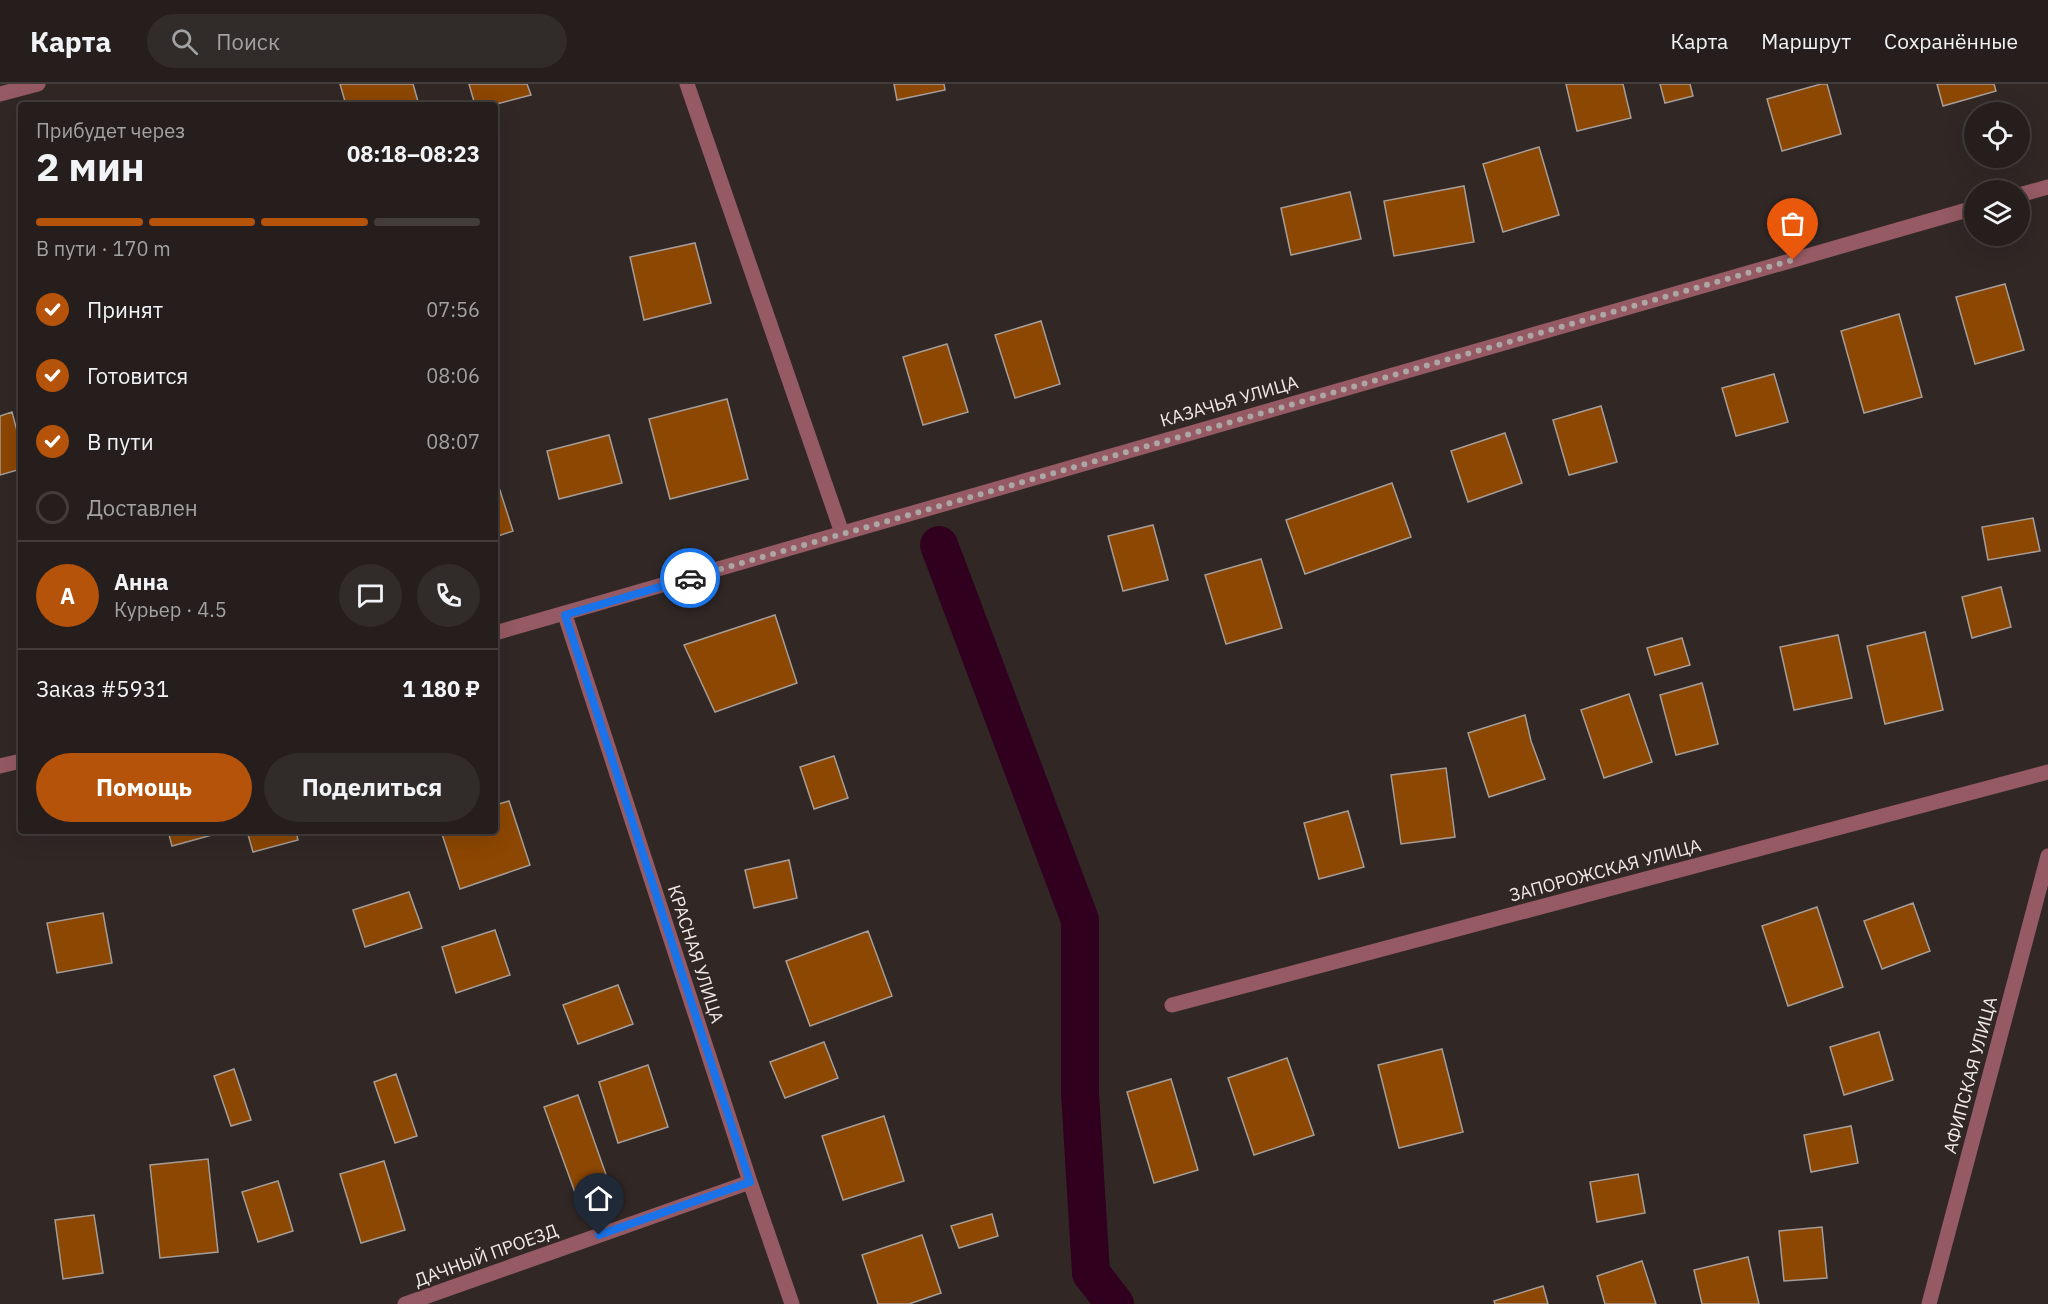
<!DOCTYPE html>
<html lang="ru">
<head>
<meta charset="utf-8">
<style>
  body { margin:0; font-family:"IBM Plex Sans",sans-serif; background:#312b29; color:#f1f3f6; height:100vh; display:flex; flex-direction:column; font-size:22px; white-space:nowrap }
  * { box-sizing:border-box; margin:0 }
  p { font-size:20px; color:#a3a2a3 }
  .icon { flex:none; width:33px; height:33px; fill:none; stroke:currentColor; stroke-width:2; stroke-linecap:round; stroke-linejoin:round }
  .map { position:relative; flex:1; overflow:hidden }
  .side { position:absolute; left:18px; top:18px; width:480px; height:732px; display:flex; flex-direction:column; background:#251e1c; border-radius:6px; box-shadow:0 6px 24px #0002,0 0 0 2px #423c3b }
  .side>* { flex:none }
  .controls { position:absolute; left:1964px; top:18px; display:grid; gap:12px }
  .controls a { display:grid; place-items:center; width:66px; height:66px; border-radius:50%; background:#251e1c; box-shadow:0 6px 24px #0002,0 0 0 2px #423c3b; font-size:30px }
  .pin { position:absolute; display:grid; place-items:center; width:51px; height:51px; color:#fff; margin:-62px -26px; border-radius:50% 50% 50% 0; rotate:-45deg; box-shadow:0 0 6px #0007 }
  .pin .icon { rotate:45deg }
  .courier { position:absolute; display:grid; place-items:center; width:60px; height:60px; margin:-30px; border:4px solid #1a73e8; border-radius:50%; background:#fff; color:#222; box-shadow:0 2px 8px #0007 }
  .summary em { font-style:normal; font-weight:700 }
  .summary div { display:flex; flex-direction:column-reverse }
  .summary { display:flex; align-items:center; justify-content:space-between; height:102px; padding:0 18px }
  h1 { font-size:39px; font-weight:700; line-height:45px }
  .bar { display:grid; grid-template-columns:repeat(4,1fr); gap:9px 6px; align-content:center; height:72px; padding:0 18px }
  .bar i { height:8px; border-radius:4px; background:#423c3b }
  .bar .current { background:#b45309 }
  .bar p { grid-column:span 4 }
  .line { display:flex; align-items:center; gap:15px; padding:0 18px; border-top:2px solid #423c3b }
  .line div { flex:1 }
  .round { display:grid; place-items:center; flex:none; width:63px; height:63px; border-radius:32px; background:#312b29 }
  ol { padding:0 18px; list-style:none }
  li { display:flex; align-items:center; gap:18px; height:66px }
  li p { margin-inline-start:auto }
  li .icon { padding:6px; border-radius:50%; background:#b45309; color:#fff; stroke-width:4 }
  li:last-child { color:#a3a2a3 }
  li i { width:33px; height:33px; border:3px solid #423c3b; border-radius:50% }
  .cta { display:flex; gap:12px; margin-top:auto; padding:12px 18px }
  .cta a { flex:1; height:69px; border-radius:36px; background:#b45309; color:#fff; font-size:24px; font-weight:700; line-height:69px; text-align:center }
  .cta a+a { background:#312b29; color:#f1f3f6 }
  header { display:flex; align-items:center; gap:36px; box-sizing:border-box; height:84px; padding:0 30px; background:#251e1c; border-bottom:2px solid #423c3b }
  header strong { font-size:28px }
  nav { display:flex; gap:33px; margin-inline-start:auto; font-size:21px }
  .search { width:420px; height:54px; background:#312b29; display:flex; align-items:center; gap:15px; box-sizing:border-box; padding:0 21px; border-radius:33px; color:#a3a2a3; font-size:22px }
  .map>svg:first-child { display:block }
</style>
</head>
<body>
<header>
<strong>Карта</strong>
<div class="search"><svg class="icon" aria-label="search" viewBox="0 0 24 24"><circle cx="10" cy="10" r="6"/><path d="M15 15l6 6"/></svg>Поиск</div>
<nav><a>Карта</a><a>Маршрут</a><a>Сохранённые</a></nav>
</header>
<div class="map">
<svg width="2048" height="1220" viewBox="0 0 2048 1220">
  <rect width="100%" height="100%" fill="#312826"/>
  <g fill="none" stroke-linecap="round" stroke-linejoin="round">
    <path stroke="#31001f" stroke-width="38" d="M939 461 1080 836V1009L1091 1189 1115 1220"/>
  </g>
  <path fill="#8c4702" stroke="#a69d98" stroke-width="1.5" d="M340 0H413L419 21H346Z
    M469 0H527L531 11 493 21H475Z
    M894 0H944L945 6 897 16Z
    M1566 0H1623L1631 34 1577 47Z
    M1660 0H1690L1693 12 1665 19Z
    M1821 0H1827L1841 50 1782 67 1767 15Z
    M1937 0H1994L1996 7 1943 22Z
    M1539 63 1559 131 1503 148 1483 80Z
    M1464 102 1474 158 1394 172 1384 117Z
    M1350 108 1361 155 1291 171 1281 124Z
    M695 159 711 219 644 236 630 173Z
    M2005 200 2024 266 1975 280 1956 213Z
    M1899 230 1922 313 1864 329 1841 247Z
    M1041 237 1060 300 1015 314 995 251Z
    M947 260 968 328 923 341 903 273Z
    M1774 290 1788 338 1736 352 1722 304Z
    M727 315 748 395 670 415 649 335Z
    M1601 322 1617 378 1569 391 1553 336Z
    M12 328 21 362V385L0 391V332Z
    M1505 349 1522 399 1468 418 1451 367Z
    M609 351 622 399 559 415 547 367Z
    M495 391 513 447 495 453Z
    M1392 399 1411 453 1305 490 1286 436Z
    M2033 434 2040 467 1988 476 1982 443Z
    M1153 441 1168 496 1123 507 1108 452Z
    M1261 475 1282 544 1226 560 1205 491Z
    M2001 503 2011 543 1972 554 1962 513Z
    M775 531 797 599 715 628 684 561Z
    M1925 548 1943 626 1885 640 1867 562Z
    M1838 551 1852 614 1794 626 1780 563Z
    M1682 554 1690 581 1655 591 1647 564Z
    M1702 599 1718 660 1676 671 1660 611Z
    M1629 610 1652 678 1604 694 1581 626Z
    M1525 631 1531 657 1545 695 1489 713 1468 649Z
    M834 672 848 714 814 725 800 683Z
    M1446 684 1455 753 1401 760 1391 691Z
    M509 717 530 781 460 805 441 747H495V721Z
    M1348 727 1364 783 1319 795 1304 739Z
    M168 747H210L212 751 172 762Z
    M247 747H296L298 756 253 768Z
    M789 776 797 814 754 824 745 786Z
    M409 808 422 844 365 863 353 826Z
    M1913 819 1930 867 1882 885 1864 837Z
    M1817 823 1843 903 1788 922 1762 842Z
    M103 829 112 879 57 889 47 839Z
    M495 846 510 891 456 909 442 863Z
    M868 847 892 912 810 942 786 877Z
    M618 901 633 940 578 960 563 921Z
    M1879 948 1893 996 1844 1011 1830 963Z
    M824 958 838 994 785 1014 770 978Z
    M1442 965 1463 1048 1399 1064 1378 981Z
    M1287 974 1314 1051 1254 1071 1228 994Z
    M648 981 668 1043 618 1059 599 998Z
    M234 985 251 1036 231 1042 214 992Z
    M396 990 417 1052 395 1059 374 998Z
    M1171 995 1198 1086 1154 1099 1127 1008Z
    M578 1011 610 1102 577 1114 544 1023Z
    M884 1032 904 1097 843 1116 822 1052Z
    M1851 1042 1858 1079 1811 1088 1804 1051Z
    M208 1075 218 1168 160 1174 150 1081Z
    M384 1077 405 1146 361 1159 340 1090Z
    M1638 1090 1645 1129 1597 1138 1590 1098Z
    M278 1097 293 1147 258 1158 242 1108Z
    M992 1130 998 1152 959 1164 951 1142Z
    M94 1131 103 1189 63 1195 55 1136Z
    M1822 1143 1827 1194 1784 1197 1779 1147Z
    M922 1151 941 1209 909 1220H878L862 1171Z
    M1748 1173 1759 1220H1702L1694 1186Z
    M1642 1177 1656 1220H1605L1597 1192Z
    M1543 1202 1548 1220H1495L1494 1217Z"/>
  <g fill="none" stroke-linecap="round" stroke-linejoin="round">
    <path stroke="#955a63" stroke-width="15" d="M687 0 842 449
      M0 10 38 0
      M2019 111 2048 103
      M565 531 750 1098 792 1220
      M495 549 1974 124
      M0 682 21 677
      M1172 921 2048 688
      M405 1220 750 1098
      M1929 1220 2048 772"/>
  </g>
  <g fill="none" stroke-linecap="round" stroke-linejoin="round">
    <path stroke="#aca6a4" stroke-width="6" stroke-dasharray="0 10.8" d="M690 494 1793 176"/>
    <path stroke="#1a73e8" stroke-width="8" d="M599 1151 750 1098 565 531 690 494"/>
  </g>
  <g text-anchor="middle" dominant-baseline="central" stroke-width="4.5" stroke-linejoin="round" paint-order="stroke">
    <g font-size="18" fill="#efeae8" stroke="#312826">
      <text transform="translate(1229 317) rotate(-16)">КАЗАЧЬЯ УЛИЦА</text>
      <text transform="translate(1605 786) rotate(-15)">ЗАПОРОЖСКАЯ УЛИЦА</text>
      <text transform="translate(696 870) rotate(72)">КРАСНАЯ УЛИЦА</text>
      <text transform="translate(1970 991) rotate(-75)">АФИПСКАЯ УЛИЦА</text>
      <text transform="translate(486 1171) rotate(-20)">ДАЧНЫЙ ПРОЕЗД</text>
    </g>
  </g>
</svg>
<div class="controls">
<a><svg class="icon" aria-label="locate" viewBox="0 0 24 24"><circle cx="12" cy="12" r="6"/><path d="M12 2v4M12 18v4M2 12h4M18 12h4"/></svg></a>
<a><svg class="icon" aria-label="layers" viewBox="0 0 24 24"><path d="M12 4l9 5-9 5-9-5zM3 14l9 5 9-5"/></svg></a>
</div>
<div class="pin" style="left:1793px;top:176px;background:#ea580c"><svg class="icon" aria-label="bag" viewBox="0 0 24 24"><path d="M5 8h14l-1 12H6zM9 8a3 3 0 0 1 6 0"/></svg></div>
<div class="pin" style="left:599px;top:1151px;background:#1f2937"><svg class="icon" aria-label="home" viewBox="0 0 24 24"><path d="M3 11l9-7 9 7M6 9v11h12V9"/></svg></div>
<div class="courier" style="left:690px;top:494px"><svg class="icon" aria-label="car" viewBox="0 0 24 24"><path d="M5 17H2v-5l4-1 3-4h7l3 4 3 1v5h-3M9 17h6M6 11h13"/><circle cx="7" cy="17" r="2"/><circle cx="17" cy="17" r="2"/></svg></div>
<section class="side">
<div class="summary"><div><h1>2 мин</h1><p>Прибудет через</p></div><em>08:18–08:23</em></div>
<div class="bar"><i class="current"></i><i class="current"></i><i class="current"></i><i></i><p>В пути · 170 m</p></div>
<ol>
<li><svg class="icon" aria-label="check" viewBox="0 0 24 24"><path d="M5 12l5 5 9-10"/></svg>Принят<p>07:56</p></li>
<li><svg class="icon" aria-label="check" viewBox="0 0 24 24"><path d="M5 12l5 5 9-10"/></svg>Готовится<p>08:06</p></li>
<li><svg class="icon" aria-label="check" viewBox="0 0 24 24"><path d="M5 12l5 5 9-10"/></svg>В пути<p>08:07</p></li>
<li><i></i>Доставлен</li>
</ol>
<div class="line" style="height:108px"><b class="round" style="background:#b45309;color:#fff">А</b><div><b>Анна</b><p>Курьер · 4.5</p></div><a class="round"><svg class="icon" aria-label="chat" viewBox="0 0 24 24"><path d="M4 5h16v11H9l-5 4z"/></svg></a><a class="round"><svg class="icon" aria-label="phone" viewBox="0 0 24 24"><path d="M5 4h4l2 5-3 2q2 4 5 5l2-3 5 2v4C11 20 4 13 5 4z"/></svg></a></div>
<div class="line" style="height:78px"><div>Заказ #5931</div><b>1 180 ₽</b></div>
<div class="cta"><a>Помощь</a><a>Поделиться</a></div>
</section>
</div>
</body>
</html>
